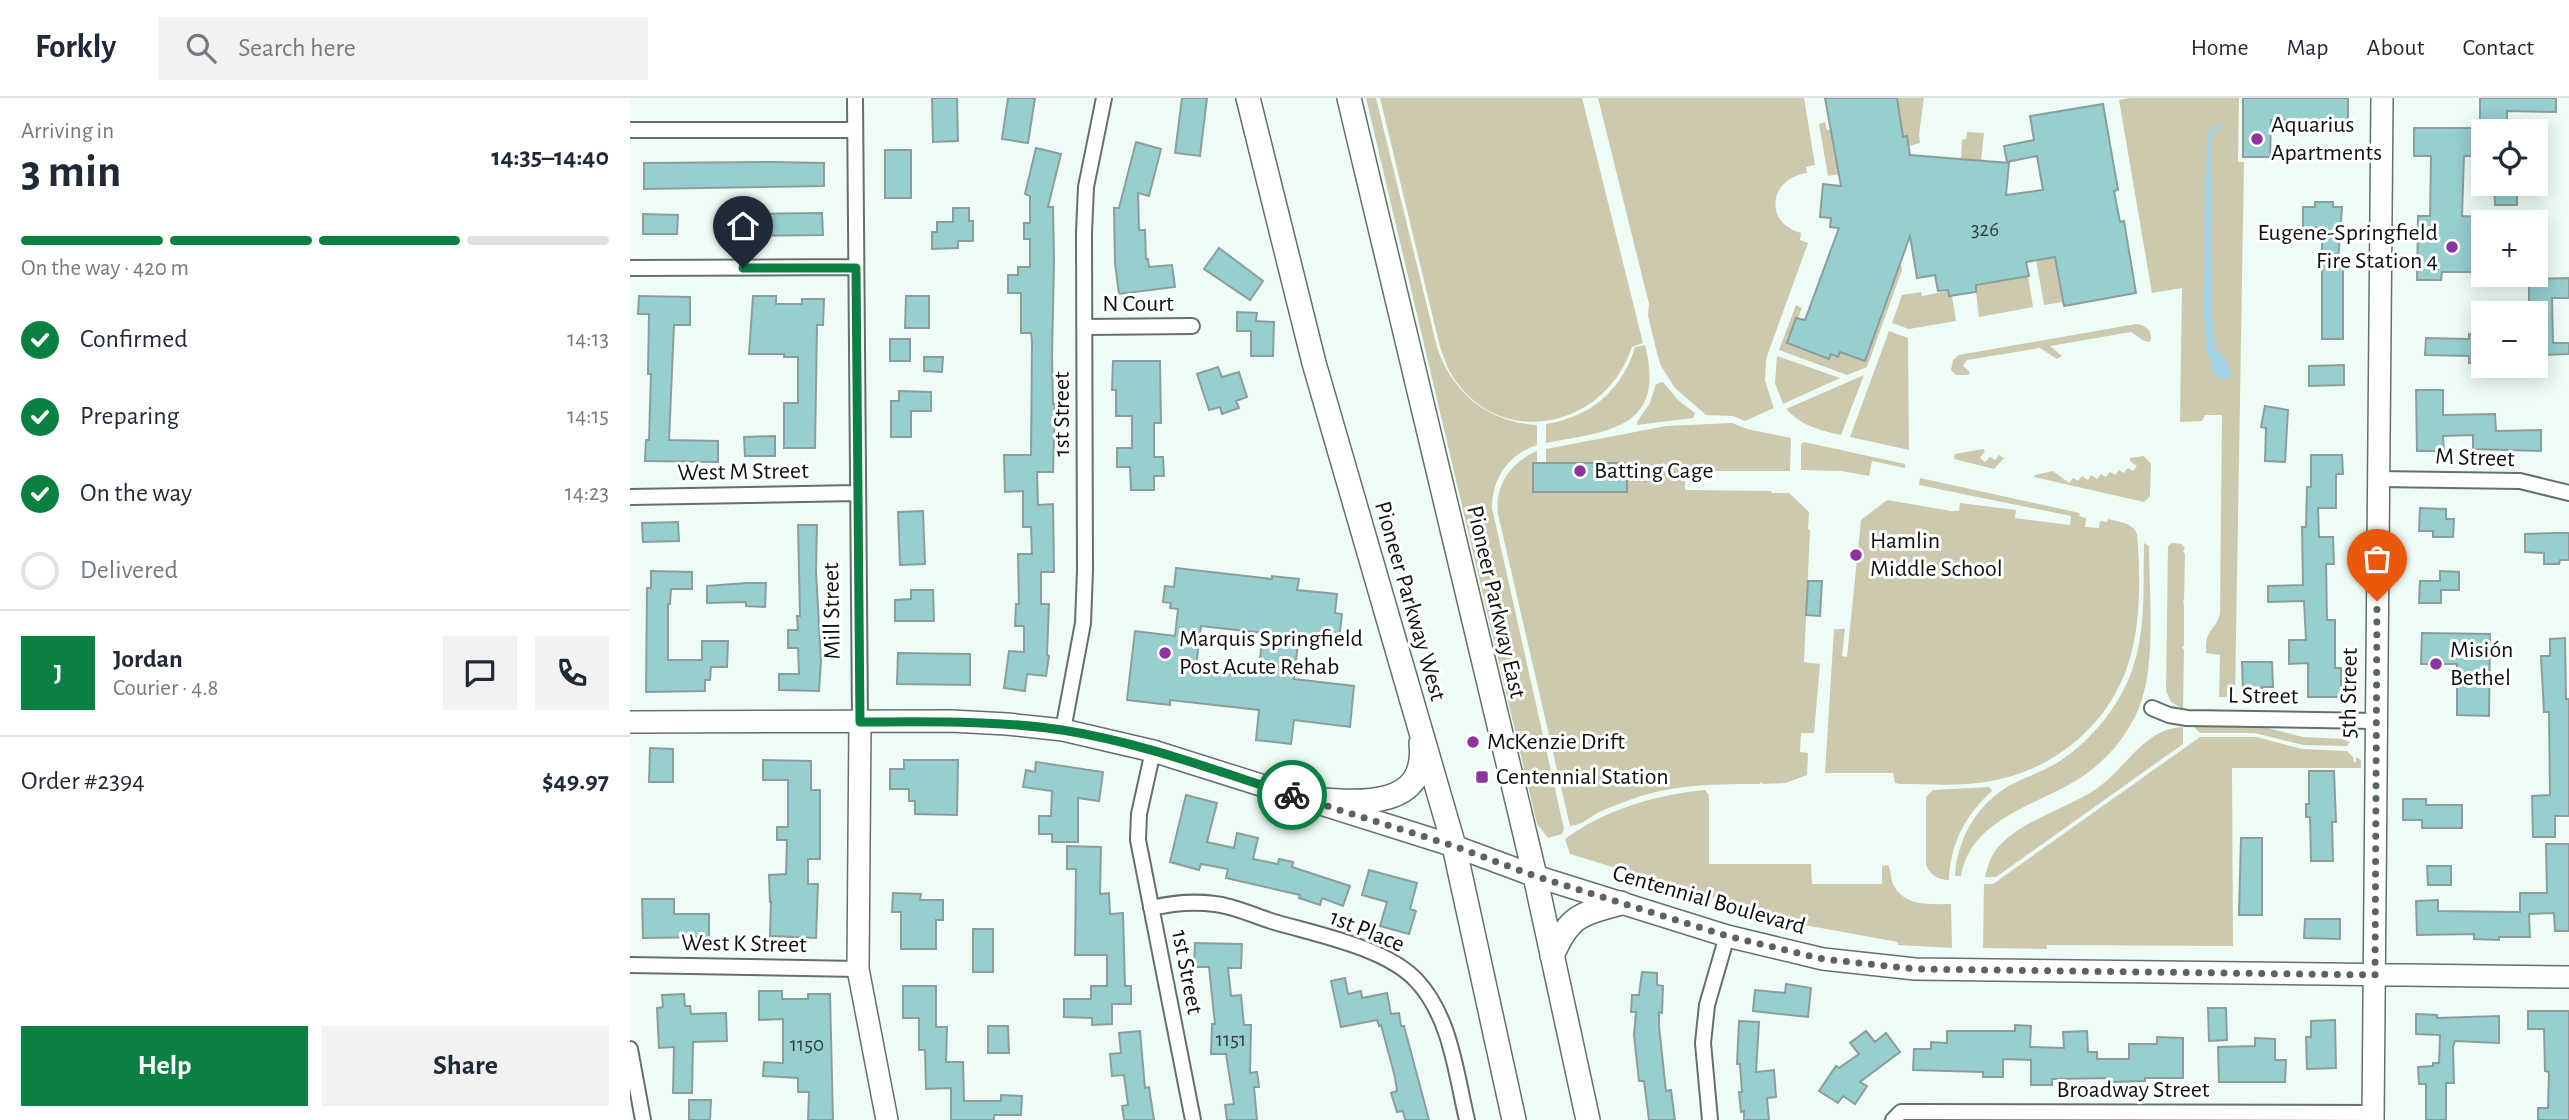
<!DOCTYPE html>
<html lang="en">
<head>
<meta charset="utf-8">
<style>
  body { margin:0; font-family:"Alegreya Sans",sans-serif; background:#f2f2f3; color:#1f2937; height:100vh; display:flex; flex-direction:column; font-size:26px; white-space:nowrap }
  * { box-sizing:border-box; margin:0 }
  p { font-size:23px; color:#747a83 }
  .icon { flex:none; width:38px; height:38px; fill:none; stroke:currentColor; stroke-width:2; stroke-linecap:round; stroke-linejoin:round }
  .map { position:relative; flex:1; overflow:hidden }
  .side { display:flex; flex-direction:column; background:#fff; width:630px }
  .side>* { flex:none }
  .controls { position:absolute; left:1841px; top:21px; display:grid; gap:14px }
  .controls a { display:grid; place-items:center; width:77px; height:77px; border-radius:0px; background:#fff; box-shadow:0 4px 18px #0003; font-size:35px }
  .pin { position:absolute; display:grid; place-items:center; width:60px; height:60px; color:#fff; margin:-72px -30px; border-radius:50% 50% 50% 0; rotate:-45deg; box-shadow:0 0 7px #0007 }
  .pin .icon { rotate:45deg }
  .courier { position:absolute; display:grid; place-items:center; width:70px; height:70px; margin:-35px; border:5px solid #0b8043; border-radius:50%; background:#fff; color:#222; box-shadow:0 2px 9px #0007 }
  .headline em { font-style:normal; font-weight:700 }
  .headline div { display:flex; flex-direction:column-reverse }
  .headline { display:flex; align-items:center; justify-content:space-between; height:119px; padding:0 21px }
  h1 { font-size:46px; font-weight:700; line-height:52px }
  .bar { display:grid; grid-template-columns:repeat(4,1fr); gap:10px 7px; align-content:center; height:84px; padding:0 21px }
  .bar i { height:9px; border-radius:5px; background:#e0e1e3 }
  .bar .on { background:#0b8043 }
  .bar p { grid-column:span 4 }
  .line { display:flex; align-items:center; gap:18px; padding:0 21px; border-top:2px solid #e0e1e3 }
  .line div { flex:1 }
  .round { display:grid; place-items:center; flex:none; width:74px; height:74px; border-radius:0px; background:#f2f2f3 }
  ol { padding:0 21px; list-style:none }
  li { display:flex; align-items:center; gap:21px; height:77px }
  li p { margin-inline-start:auto }
  li .icon { padding:7px; border-radius:50%; background:#0b8043; color:#fff; stroke-width:4 }
  li:last-child { color:#747a83 }
  li i { width:38px; height:38px; border:4px solid #e0e1e3; border-radius:50% }
  .action { display:flex; gap:14px; margin-top:auto; padding:14px 21px }
  .action a { flex:1; height:80px; border-radius:0px; background:#0b8043; color:#fff; font-size:28px; font-weight:700; line-height:80px; text-align:center }
  .action a+a { background:#f2f2f3; color:#1f2937 }
  header { display:flex; align-items:center; gap:42px; box-sizing:border-box; height:98px; padding:0 35px; background:#fff; border-bottom:2px solid #e0e1e3 }
  header strong { font-size:33px }
  nav { display:flex; gap:38px; margin-inline-start:auto; font-size:24px }
  .search { width:490px; height:63px; background:#f2f2f3; display:flex; align-items:center; gap:18px; box-sizing:border-box; padding:0 24px; border-radius:0px; color:#747a83; font-size:26px }
  main { display:flex; flex:1; min-height:0 }
  .map>svg:first-child { display:block }
</style>
</head>
<body>
<header>
<strong>Forkly</strong>
<div class="search"><svg class="icon" aria-label="search" viewBox="0 0 24 24"><circle cx="10" cy="10" r="6"/><path d="M15 15l6 6"/></svg>Search here</div>
<nav><a>Home</a><a>Map</a><a>About</a><a>Contact</a></nav>
</header>
<main>
<section class="side">
<div class="headline"><div><h1>3 min</h1><p>Arriving in</p></div><em>14:35–14:40</em></div>
<div class="bar"><i class="on"></i><i class="on"></i><i class="on"></i><i></i><p>On the way · 420 m</p></div>
<ol>
<li><svg class="icon" aria-label="check" viewBox="0 0 24 24"><path d="M5 12l5 5 9-10"/></svg>Confirmed<p>14:13</p></li>
<li><svg class="icon" aria-label="check" viewBox="0 0 24 24"><path d="M5 12l5 5 9-10"/></svg>Preparing<p>14:15</p></li>
<li><svg class="icon" aria-label="check" viewBox="0 0 24 24"><path d="M5 12l5 5 9-10"/></svg>On the way<p>14:23</p></li>
<li><i></i>Delivered</li>
</ol>
<div class="line" style="height:126px"><b class="round" style="background:#0b8043;color:#fff">J</b><div><b>Jordan</b><p>Courier · 4.8</p></div><a class="round"><svg class="icon" aria-label="chat" viewBox="0 0 24 24"><path d="M4 5h16v11H9l-5 4z"/></svg></a><a class="round"><svg class="icon" aria-label="phone" viewBox="0 0 24 24"><path d="M5 4h4l2 5-3 2q2 4 5 5l2-3 5 2v4C11 20 4 13 5 4z"/></svg></a></div>
<div class="line" style="height:91px"><div>Order #2394</div><b>$49.97</b></div>
<div class="action"><a>Help</a><a>Share</a></div>
</section>
<div class="map">
<svg width="1939" height="1022" viewBox="0 0 1939 1022">
  <rect width="100%" height="100%" fill="#edfdf5"/>
  <path fill="#ccc9af" d="M736 0H746L807 249C822 295 858 324 907 327V347C879 356 862 380 862 410L934 731 932 736 918 740 907 726Z
    M750 0H952L1013 245 1002 249C975 330 871 353 823 279 817 270 814 259 810 249Z
    M968 0H1174L1185 67 1176 69 1177 75C1139 80 1133 125 1171 135L1170 142 1178 145 1136 261 1135 283 1144 310 1115 323 1103 318 1076 317 1045 290 1031 268 1027 255 1018 218 1019 206Z
    M1267 0H1294L1289 36 1290 45 1279 48 1277 38 1273 39Z
    M1500 0H1609L1608 64H1614L1605 599H1589L1590 557 1576 555C1575 530 1584 535 1590 516L1592 317H1575L1572 323 1550 324 1552 190 1522 195 1489 2Z
    M1195 24 1197 32H1201L1209 76 1198 78 1189 26Z
    M1337 34 1354 35 1351 63 1331 61 1332 42 1336 41Z
    M1425 159 1433 204 1414 207 1406 162Z
    M1270 160 1272 172 1237 269 1217 277 1149 252 1166 207 1172 210 1157 246 1199 261 1201 256 1208 258 1210 254 1235 263 1269 170Z
    M1398 178 1403 209 1349 219 1345 186Z
    M1318 193 1319 198H1322L1326 223 1279 231 1262 225 1272 197 1291 194 1292 198Z
    M1506 226C1516 227 1524 234 1520 244L1514 243 1501 234 1420 248 1432 258 1427 261 1410 250 1337 262 1333 268 1340 274 1338 277H1326L1321 272 1323 262 1329 257Z
    M1259 233 1278 240 1279 352 1220 339Z
    M1015 247C1036 331 980 333 916 345V326C960 319 992 293 1005 249Z
    M1147 258 1210 280 1153 306 1145 285Z
    M1234 277 1211 337C1189 332 1172 328 1156 311Z
    M1033 284 1048 302 1065 315 1063 320 1007 327V324L1020 305 1026 286Z
    M1102 325 1117 331 1161 340 1160 373H1055V392L1141 393 1142 395H1159L1179 414 1178 431 1180 432 1174 564 1190 566 1184 635H1171L1170 654 1178 655 1177 677 1156 685 1133 686 1131 684 1130 686C1088 686 1046 686 1005 700 993 704 981 709 969 714 960 719 950 728 940 728L868 416C864 388 881 364 907 353V365H903V394H997V365H916V351L1036 328Z
    M1174 344 1275 366V370L1242 363 1239 378 1211 373 1171 372V346Z
    M1353 351 1355 353 1350 360 1355 364 1360 359 1365 362 1369 357 1374 360 1364 371 1324 361 1325 356Z
    M1514 358 1521 366 1520 398 1514 404 1404 379 1405 377 1423 373 1439 385 1443 380 1448 383 1452 378 1458 382 1461 377 1467 381 1471 376 1476 379 1480 374 1485 377 1489 372 1494 375 1498 370 1503 373 1507 368 1500 363V360Z
    M1290 380 1450 415 1449 418 1456 420 1455 429 1469 430 1470 423 1477 424 1478 421C1489 424 1502 424 1507 436 1510 471 1511 513 1503 548 1489 616 1434 668 1366 682 1335 689 1302 686 1270 686L1265 685 1263 675H1195L1204 531H1215L1212 558 1217 559 1231 422 1257 402 1321 413H1329L1330 405 1386 412 1385 420 1440 427 1441 418 1289 387Z
    M1514 445 1519 448C1519 496 1527 568 1508 612 1496 640 1475 664 1450 680 1407 708 1341 720 1331 778H1325C1327 742 1346 708 1377 689 1394 679 1413 674 1430 663 1458 644 1481 618 1496 587 1517 543 1513 494 1514 445Z
    M1542 445 1552 446V448L1555 449 1553 454 1555 456 1554 502 1553 503 1554 506V548L1552 549 1554 552 1553 611 1541 604 1536 593 1538 448Z
    M1553 629V646L1366 779H1355C1358 766 1362 754 1372 745 1396 721 1438 710 1466 691 1497 670 1513 631 1553 629Z
    M1564 629H1634L1673 639 1713 641 1720 644 1717 648 1673 647 1624 635H1570Z
    M1570 639H1626L1672 651 1717 653 1723 659 1724 664H1726V659L1731 662V670H1602L1603 848 1417 847V851L1353 850 1354 786H1363Z
    M1359 689 1362 693C1336 716 1320 746 1319 782 1308 782 1300 777 1296 767V699L1303 692Z
    M1075 692 1079 697V766H1181L1182 786H1252V768L1258 767C1262 774 1260 781 1264 788 1276 809 1300 806 1321 806L1322 850 1268 847V844L1169 826 940 756 935 741C976 711 1025 697 1075 692Z"/>
  <path fill="#a3d2e7" d="M1593 26 1592 29 1583 33 1581 47 1582 214 1585 251 1595 260 1601 275 1599 280 1589 281 1583 272 1577 253 1574 222 1575 84 1578 36 1582 29Z"/>
  <path fill="#97cece" stroke="#8b9e9d" stroke-width="2" fill-rule="evenodd" d="M302 0H327L328 43 303 44Z
    M378 0H405L398 45 372 41Z
    M552 0H577L570 58 545 55Z
    M1195 0H1267L1273 39 1277 38 1280 57 1379 65 1376 97 1413 92 1407 58 1377 64 1374 48 1404 42 1400 18 1473 6 1488 92 1484 93 1490 124 1494 123 1506 195 1434 208 1425 159 1396 164 1399 178 1346 187V194L1319 198 1318 192 1308 193 1305 177 1287 180 1280 138 1235 263 1210 254 1208 259 1201 256 1199 261 1157 245 1166 220 1175 222 1209 130 1200 129 1201 120 1190 119 1193 86 1211 88Z
    M1613 0H1718V22H1641L1640 59H1613Z
    M1850 0H1926V14L1877 13V29H1869V33H1853V58H1834L1832 118 1851 119 1850 174H1812L1811 182H1787L1788 118H1800L1801 58H1784V30H1850Z
    M506 44 531 51 519 98 508 95 509 132H515L516 161H518L519 169 542 167 545 189 489 196 485 165 484 110H489Z
    M406 50 431 56 418 109H423L424 162 422 258 423 306H425L423 374H407L408 407 423 406 424 474H411V506H419L417 557 419 558 416 578 397 576 395 593 374 590 379 553 394 554V528H385L386 506H389L388 456H402L401 429H393V393L375 394 374 357H401L402 244 401 235H391V195H378V177H388V169H400V141H394V125H400V98L395 96Z
    M255 52H281V100H255Z
    M144 64 194 65V88L14 91V65Z
    M1864 86H1887V107H1865Z
    M1685 104H1703V109H1712L1708 163H1713V241H1692V130L1673 129V109H1685Z
    M323 110H339V123H343V143H328V150L302 151V134H307V124H323Z
    M192 115 193 137 123 138 122 116Z
    M13 116 48 117 47 136H13Z
    M589 150 633 183 620 202 574 171Z
    M1939 180V200H1922L1923 245H1939V256L1906 257V215H1899V181Z
    M9 198 60 199V227H44L39 342 88 343V364L15 363 16 342H19L21 276H18L19 216H8Z
    M123 198H146V206H172V201H194L193 227H187L185 350H154V305H168V259H154V256H119Z
    M276 198H299V230H275Z
    M607 214 627 215 626 223 644 224 643 258H621V233H607Z
    M1839 236H1853V265H1839V258L1795 257 1796 240 1839 241Z
    M260 241H280V263H260Z
    M294 259H313L312 274 294 273Z
    M483 263H530L531 325H524V359H533L534 378H524V392H501L500 369H487V350H502V318H486V292H482Z
    M1714 267V287L1679 288V268Z
    M588 269 592 279 609 274 617 299 606 303 609 310 592 316 590 309 579 312 567 276Z
    M1786 292H1813V317L1865 316 1866 333 1911 332V353L1843 351V337L1813 338 1814 353H1787Z
    M269 293 301 294V313H281V339H261V303H269Z
    M1635 308 1658 312 1655 364 1635 363 1636 330 1631 329Z
    M145 338V358H115L114 339Z
    M1681 357H1712L1713 376H1706V410H1688L1689 439H1703L1704 466H1696L1697 522H1705V570H1711V599H1678V565L1659 566V542H1676L1674 503 1638 504V488L1673 487 1672 429H1676L1677 389H1681Z
    M903 365H997V394H903Z
    M1790 410 1816 411V421H1824L1823 439H1803V433H1789Z
    M293 413 295 466 270 467 268 414Z
    M48 424 49 443 13 444 12 425Z
    M168 427H187L186 473 191 563 189 593 149 592V576H169L168 550H158V532H168L167 518H170Z
    M1926 435H1939V462H1930L1929 466H1914V455L1895 454V436Z
    M546 470 642 481V478L669 481 667 492 707 496 705 515 712 516 708 549 668 545 664 581 724 588 720 629 664 622 661 646 626 642 629 612 540 602V607L497 602 505 533 545 538 548 511 540 510 541 505 533 504 535 488 544 489ZM571 528 633 535 628 577 566 569Z
    M21 473 62 474V491H41L40 506H38V562H72V543H98L97 569H81L80 582H75V593L16 594 17 490H21Z
    M1810 473 1829 474V492H1811V505H1789L1790 483H1810Z
    M1178 483H1192L1190 518 1176 517Z
    M117 485H136L135 509 116 508V504L77 505V488Z
    M281 492H303L304 523H265V502L281 501Z
    M1792 535 1860 536 1859 618 1827 617V566H1791Z
    M1935 540 1936 601H1939V718H1925V739H1903L1902 698 1920 697 1919 614H1914L1911 558H1920V541Z
    M268 555 340 556V587L267 586Z
    M1612 564H1642L1643 589H1632V594H1613Z
    M20 650 43 651V684H19Z
    M133 662 181 663V692H190V761H178V786H188L186 840 140 838 141 804H140L139 777 156 776 157 742H147V729H158V682H133Z
    M274 662H328L327 717 285 716V703H279V691H260V671H274Z
    M406 664 473 674 469 703 448 700V744H422V736H409V718H421L422 693 393 689 396 672 405 674Z
    M1679 673H1704L1706 724H1702L1703 763H1681L1680 719H1676V706H1679Z
    M556 697 587 705 577 744 604 750 607 735 628 740 623 761 648 766 649 761 663 764 662 769 720 788 713 808 692 800 690 807 669 800 670 797 596 780 598 771 571 766 569 772 540 764Z
    M1773 701H1796V707H1832V730H1792V722H1773Z
    M1611 740H1632V817H1609Z
    M1916 746H1939V833H1925L1924 815 1899 816 1900 839H1869V842L1844 841V836L1787 837 1786 803 1808 802V813L1890 814V795H1917Z
    M437 748 471 749 470 796 479 795 480 816 493 815 495 888H501V906H482V926L462 927V920L434 919V901H461V888H477V857H445L446 771H437Z
    M1797 768H1821V787H1798Z
    M739 772 787 785 780 811 786 813 779 836 750 828 757 804 732 797Z
    M263 795 291 796 290 802H313V822H306V851H271V814H262Z
    M12 801H44V816H79V839L13 840Z
    M1675 821H1710V841L1674 840Z
    M343 831H363V874H343Z
    M565 845 612 846 611 870H598L601 898 611 897 614 927H621L620 975 627 974 629 989H624L627 1022H597L595 1007 604 1006 596 956H581L582 926H585L579 869H564Z
    M1012 874 1027 875V887L1033 888 1032 915 1029 914V928L1036 993 1041 992 1045 1022H1019L1014 983H1009L1004 937 1006 914H1001L1002 897H1009Z
    M715 880 718 896 731 893 732 900 757 895 761 916 769 915 771 928H774L799 1022H775L773 1013 767 1014 761 995 767 993 765 979 751 927 749 928 747 922 711 929 701 883Z
    M1156 886 1181 890 1178 919 1123 913 1125 892 1155 895Z
    M273 888H306V929H317L316 964H333L334 1003H371V997L392 998 391 1017H364V1022H321V990L296 991 295 952H289V920H273Z
    M129 893H152V901H178V896H200L203 1022H178L179 994H168V980L133 978 134 964 153 965V921L129 922Z
    M54 896 55 908H60L61 916 96 915 97 943 63 944 62 995H43L44 949 29 950 27 910 33 909 32 897Z
    M1578 910H1596L1597 942 1579 943Z
    M1898 913H1939V1022H1908V1010H1918L1919 974 1915 973 1914 931H1898Z
    M1786 916 1807 917V920L1869 918V945L1825 943 1823 949 1824 985H1816V1022H1796V986H1789L1788 969 1803 968V965H1809L1810 937 1786 936Z
    M1705 922 1706 970 1677 971 1676 939H1681V923Z
    M1109 923 1129 924 1126 974 1144 972 1146 999 1137 1000 1139 1022H1114V1013L1111 1014 1109 994H1112L1110 966H1107Z
    M1385 927 1401 928 1400 949 1434 950 1433 934 1457 933 1458 954H1467V961H1499V946H1527V939L1553 940V980H1515V983L1481 984 1480 980 1422 981V987H1401V962L1373 961V979H1353V974L1283 972 1284 951H1301V944L1317 945V933H1385Z
    M358 928H378L379 955H358Z
    M510 933 515 990 519 989 524 1022H494L492 1008 498 1007 494 977 482 978 480 956 491 955 489 935Z
    M1236 933 1245 944 1256 935 1270 954 1230 984 1237 988 1225 1006 1213 998 1208 1005 1189 993 1206 968 1209 970 1229 956 1220 945Z
    M1625 940 1645 941V962H1656L1655 984H1589L1588 949 1625 948Z
    M59 1002H81L80 1022H59Z"/>
  <g fill="none" stroke-linecap="round" stroke-linejoin="round">
    <g stroke="#63716a" stroke-width="18">
      <path id="street" d="M225 0 230 624
        M0 32H225
        M0 170 226 169
        M455 229 562 228
        M1748 381 1890 383 1939 395
        M0 399 227 395
        M1522 610 1539 617 1557 620 1745 623
        M433 632 453 525 455 472 454 134 456 89 474 0
        M523 653 509 716 508 742 563 1022
        M521 810C542 805 563 803 585 806 603 808 623 817 641 823 684 836 756 849 787 883 821 920 826 976 837 1022
        M0 867 228 871
        M0 951 13 1022
        M1080 1022 1073 945 1077 907 1097 838
        M1263 1022 1271 1014H1282L1743 1015"/>
    </g>
    <g stroke="#63716a" stroke-width="24">
      <path id="secondary" d="M0 624 321 623 377 626 433 632 523 653 824 748 905 778 1097 838 1193 861 1285 871 1939 879
        M230 624 228 871 257 1022
        M1743 1022 1752 0"/>
    </g>
    <g stroke="#63716a" stroke-width="26">
      <path id="primary" d="M618 0 684 265 824 748 884 1022
        M719 0 905 778 958 1022
        M669 700C715 703 799 718 791 645
        M922 858C939 818 950 816 991 805"/>
    </g>
    <use href="#street" stroke="#fff" stroke-width="14"/>
    <use href="#secondary" stroke="#fff" stroke-width="21"/>
    <use href="#primary" stroke="#fff" stroke-width="23"/>
  </g>
  <g fill="none" stroke-linecap="round" stroke-linejoin="round">
    <path stroke="#5b6560" stroke-width="7" stroke-dasharray="0 12.6" d="M662 697 824 748 905 778 1097 838 1193 861 1285 871 1745 877 1747 503"/>
    <path stroke="#0b8043" stroke-width="9" d="M113 170H226L230 624C297 624 365 622 432 632 510 644 587 673 662 697"/>
  </g>
  <g fill="#8d34a0" stroke="#fff" stroke-width="2.5">
    <circle cx="1627" cy="41" r="7"/>
    <circle cx="1822" cy="149" r="7"/>
    <circle cx="950" cy="373" r="7"/>
    <circle cx="1226" cy="457" r="7"/>
    <circle cx="535" cy="555" r="7"/>
    <circle cx="1806" cy="566" r="7"/>
    <circle cx="843" cy="644" r="7"/>
    <rect x="845" y="672" width="14" height="14" rx="3.5"/>
  </g>
  <g text-anchor="middle" dominant-baseline="central" stroke-width="6" stroke-linejoin="round" paint-order="stroke">
    <g font-size="21" fill="#304240">
      <text x="1355" y="131">326</text>
      <text x="601" y="941">1151</text>
      <text x="177" y="946">1150</text>
    </g>
    <g font-size="24" fill="#0d1310" stroke="#fff" text-anchor="start">
      <text x="1641" y="27">Aquarius<tspan x="1641" dy="28">Apartments</tspan></text>
      <text x="1808" y="135" text-anchor="end">Eugene-Springfield<tspan x="1808" dy="28">Fire Station 4</tspan></text>
      <text x="964" y="373">Batting Cage</text>
      <text x="1240" y="443">Hamlin<tspan x="1240" dy="28">Middle School</tspan></text>
      <text x="549" y="541">Marquis Springfield<tspan x="549" dy="28">Post Acute Rehab</tspan></text>
      <text x="1820" y="552">Misión<tspan x="1820" dy="28">Bethel</tspan></text>
      <text x="857" y="644">McKenzie Drift</text>
      <text x="866" y="679">Centennial Station</text>
    </g>
    <g font-size="24" fill="#0d1310" stroke="#fff">
      <text x="508" y="206">N Court</text>
      <text transform="translate(432 316) rotate(-90)">1st Street</text>
      <text transform="translate(1845 360) rotate(2)">M Street</text>
      <text transform="translate(113 374) rotate(-1)">West M Street</text>
      <text transform="translate(780 503) rotate(74)">Pioneer Parkway West</text>
      <text transform="translate(866 504) rotate(77)">Pioneer Parkway East</text>
      <text transform="translate(202 513) rotate(-91)">Mill Street</text>
      <text transform="translate(1719 595) rotate(-89)">5th Street</text>
      <text transform="translate(1633 598) rotate(1)">L Street</text>
      <text transform="translate(1079 802) rotate(16)">Centennial Boulevard</text>
      <text transform="translate(737 833) rotate(22)">1st Place</text>
      <text transform="translate(114 846) rotate(1)">West K Street</text>
      <text transform="translate(557 874) rotate(79)">1st Street</text>
      <text x="1503" y="992">Broadway Street</text>
    </g>
  </g>
</svg>
<div class="controls">
<a><svg class="icon" aria-label="locate" viewBox="0 0 24 24"><circle cx="12" cy="12" r="6"/><path d="M12 2v4M12 18v4M2 12h4M18 12h4"/></svg></a>
<a>+</a>
<a>−</a>
</div>
<div class="pin" style="left:1747px;top:503px;background:#ea580c"><svg class="icon" aria-label="bag" viewBox="0 0 24 24"><path d="M5 8h14l-1 12H6zM9 8a3 3 0 0 1 6 0"/></svg></div>
<div class="pin" style="left:113px;top:170px;background:#1f2937"><svg class="icon" aria-label="home" viewBox="0 0 24 24"><path d="M3 11l9-7 9 7M6 9v11h12V9"/></svg></div>
<div class="courier" style="left:662px;top:697px"><svg class="icon" aria-label="bike" viewBox="0 0 24 24"><circle cx="6" cy="16" r="4"/><circle cx="18" cy="16" r="4"/><path d="M6 16l4-8h5l3 8M10 8l3 8H6M13 5h3"/></svg></div>
</div>
</main>
</body>
</html>
